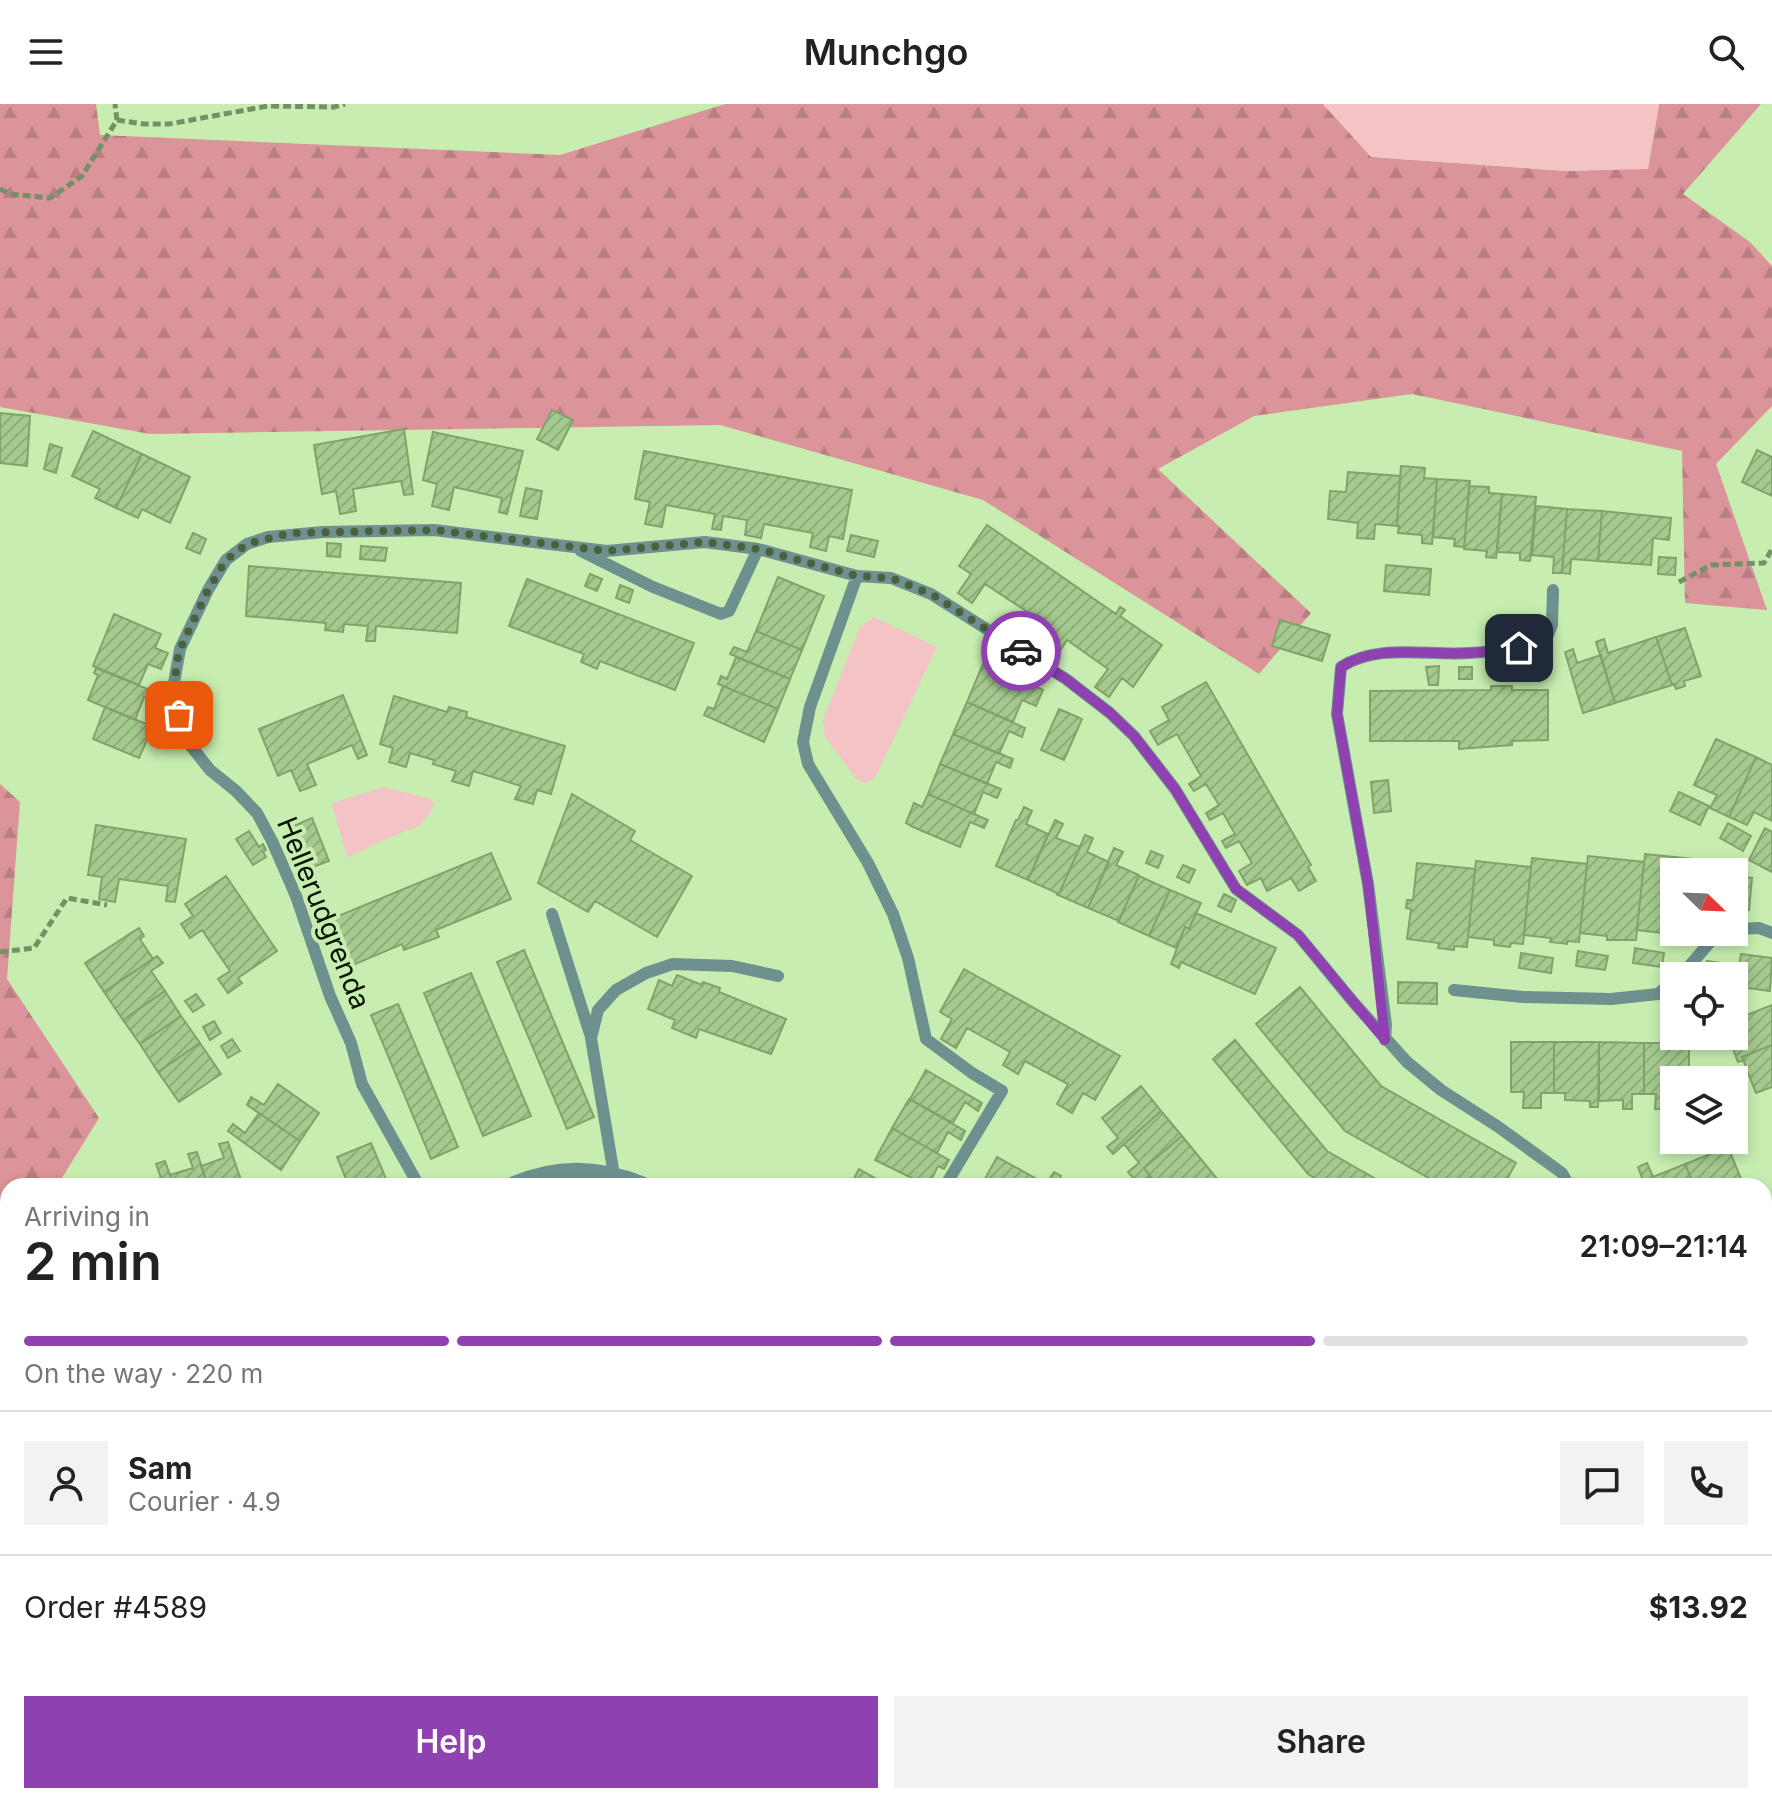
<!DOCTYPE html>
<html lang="en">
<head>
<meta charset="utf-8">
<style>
  body { margin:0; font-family:Inter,sans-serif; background:#f2f2f2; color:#222; height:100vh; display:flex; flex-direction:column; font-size:30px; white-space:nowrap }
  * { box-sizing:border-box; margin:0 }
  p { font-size:26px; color:#767676 }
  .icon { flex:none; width:44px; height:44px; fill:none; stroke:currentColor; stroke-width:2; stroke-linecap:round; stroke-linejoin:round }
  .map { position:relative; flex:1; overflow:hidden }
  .details { position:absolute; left:0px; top:1074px; width:1772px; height:626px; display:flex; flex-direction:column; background:#fff; border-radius:24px 24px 0 0; box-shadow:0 4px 12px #0003 }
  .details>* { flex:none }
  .needle { width:52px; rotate:113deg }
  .buttons { position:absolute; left:1660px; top:754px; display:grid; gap:16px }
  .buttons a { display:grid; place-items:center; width:88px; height:88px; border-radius:0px; background:#fff; box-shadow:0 4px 12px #0003; font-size:40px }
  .pin { position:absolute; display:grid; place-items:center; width:68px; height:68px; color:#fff; margin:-34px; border-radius:16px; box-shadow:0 4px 12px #0006 }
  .courier { position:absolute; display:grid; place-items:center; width:80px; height:80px; margin:-40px; border:6px solid #8f41b1; border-radius:50%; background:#fff; color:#222; box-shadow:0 2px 10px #0007 }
  .overview em { font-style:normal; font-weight:600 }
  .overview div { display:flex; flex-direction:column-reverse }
  .overview { display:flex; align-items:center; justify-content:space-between; height:136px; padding:0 24px }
  h1 { font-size:52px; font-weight:600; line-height:60px }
  .bar { display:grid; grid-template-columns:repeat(4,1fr); gap:12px 8px; align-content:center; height:96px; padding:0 24px }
  .bar i { height:10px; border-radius:6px; background:#e0e0e0 }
  .bar .current { background:#8f41b1 }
  .bar p { grid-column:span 4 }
  .line { display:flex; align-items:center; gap:20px; padding:0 24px; border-top:2px solid #e0e0e0 }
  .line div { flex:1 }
  .round { display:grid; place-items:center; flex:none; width:84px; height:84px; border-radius:0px; background:#f2f2f2 }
  .primary-button { display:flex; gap:16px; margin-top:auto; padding:16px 24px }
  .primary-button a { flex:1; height:92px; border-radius:0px; background:#8f41b1; color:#fff; font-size:32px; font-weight:600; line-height:92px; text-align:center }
  .primary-button a+a { background:#f2f2f2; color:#222 }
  header { display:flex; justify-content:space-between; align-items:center; height:104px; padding:0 24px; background:#fff; font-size:36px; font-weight:600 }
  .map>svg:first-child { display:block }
</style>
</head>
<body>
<header><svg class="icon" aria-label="menu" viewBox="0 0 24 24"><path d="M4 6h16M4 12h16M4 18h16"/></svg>Munchgo<svg class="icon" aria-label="search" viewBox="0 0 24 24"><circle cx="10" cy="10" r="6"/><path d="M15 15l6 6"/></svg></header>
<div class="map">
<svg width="1772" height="1699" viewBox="0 0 1772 1699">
  <defs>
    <pattern id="forest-firs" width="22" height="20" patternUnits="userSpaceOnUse" patternTransform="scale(2)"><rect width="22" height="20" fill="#db9499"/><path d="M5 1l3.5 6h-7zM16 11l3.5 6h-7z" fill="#ba7f82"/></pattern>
    <pattern id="building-hatch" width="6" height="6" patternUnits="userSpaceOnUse" patternTransform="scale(2)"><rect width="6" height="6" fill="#a5ca8f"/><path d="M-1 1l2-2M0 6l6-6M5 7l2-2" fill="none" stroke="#8dad7a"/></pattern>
  </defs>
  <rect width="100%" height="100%" fill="#c7eeb0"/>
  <path fill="url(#forest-firs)" d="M0 0H96L100 31 560 51 725 0H1323L1372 53 1567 67 1648 64 1659 0H1761L1683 90 1750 138 1772 162V302L1716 360 1767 506 1685 499 1682 347 1412 290 1254 312 1158 365 1311 509 1259 570 983 396 720 321 150 330 0 303Z
    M0 680 20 698 7 875 99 1014 57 1082H8V1162L1 1173 0 1192Z"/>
  <path fill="#f4c3c6" d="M1323 0H1659L1648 65 1567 67 1371 53Z
    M874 513 937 543 875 674 867 679 857 676 825 633 823 616 860 523Z
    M384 683 431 695 434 701 429 711 419 722 388 734 347 754 332 699Z"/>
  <path fill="url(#building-hatch)" stroke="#80a369" stroke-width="2" d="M552 306 573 316 558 346 537 335Z
    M0 309 30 312 27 362 0 359Z
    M404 325 413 390 404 391 401 377 353 385 356 407 340 410 336 387 322 390 314 341Z
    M93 327 142 350 116 404 95 394 100 385 72 372Z
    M433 328 523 347 507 410 499 408 502 394 454 383 449 406 432 402 437 380 423 376Z
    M50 340 62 344 56 369 44 365Z
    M1757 346 1772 353V392L1742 378Z
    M644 347 852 386 843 435 829 432 826 447 810 443 813 429 764 420 761 434 745 431 747 416 723 412 721 426 712 425 715 410 666 401 662 423 645 420 650 398 635 395Z
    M142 350 190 373 170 419 142 405 138 414 116 404Z
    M1401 362 1425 364 1424 374 1437 375 1432 440 1422 439V431L1398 429 1399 422H1397Z
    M1348 368 1400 372 1397 422 1375 420 1374 435 1357 434 1358 419 1328 415 1330 387 1346 388Z
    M1437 375 1470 377 1464 443 1454 442 1455 435 1433 433Z
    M1469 382 1489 383V389L1502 390 1496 454 1486 453 1487 447 1464 445Z
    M526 384 542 387 537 415 520 412Z
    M1502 390 1536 393 1530 457 1520 456V449L1497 448Z
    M1536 402 1567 405 1562 469H1553L1554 453 1532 451Z
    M1567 405 1602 407 1598 457 1571 455 1570 470 1562 469Z
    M1602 407 1671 414 1669 436 1653 434 1651 461 1598 457Z
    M987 421 1116 510 1120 503 1125 506 1120 512 1162 541 1133 583 1122 574 1109 593 1095 583 1108 565 1067 536 1059 548 1045 538 1053 526 1033 512 1024 524 1017 519 1026 507 985 480 972 499 958 489 971 470 959 462Z
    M193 429 206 435 200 450 186 444Z
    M851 431 878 437 874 453 847 447Z
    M327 439 341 440 340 453 327 452Z
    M361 442 387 444 385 457 360 455Z
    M1659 453 1676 454 1675 471 1658 470Z
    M1386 461 1431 465 1429 491 1384 487Z
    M249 462 461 479 457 529 376 522 375 537H366L368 522 344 520 343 528 325 526 326 519 246 512Z
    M590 470 602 475 597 487 585 482Z
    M778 473 824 492 802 546 756 527Z
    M527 475 694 539 675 586 600 557 597 565 581 558 584 550 509 522Z
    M620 481 633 486 629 499 616 494Z
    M114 510 161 530 155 544 168 549 161 565 148 560 139 581 93 562Z
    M1280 516 1330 531 1322 557 1272 542Z
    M1685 524 1701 572 1684 577 1685 582 1676 585 1674 580 1672 581 1656 533Z
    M756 527 802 546 790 575 730 550 734 543 747 548Z
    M1656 533 1672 581 1615 599 1596 538 1604 535 1608 549Z
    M1573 545 1577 559 1601 551 1615 599 1583 609 1565 548Z
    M988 548 1035 568 1030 580 1043 586 1036 602 1022 596 1013 618 967 598Z
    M736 553 790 575 778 605 718 580 721 572 727 575Z
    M1439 562 1438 581H1429L1426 563Z
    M1459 563H1472V575H1459Z
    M96 564 160 590 157 599 144 593 135 616 88 596 98 571 94 569Z
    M1206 578 1311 761 1308 763 1316 777 1299 787 1291 774 1267 787 1261 774 1247 781 1239 767 1252 759 1239 737 1226 744 1222 737 1235 730 1223 709 1210 716 1206 709 1219 701 1206 680 1194 687 1189 680 1201 672 1177 630 1158 641 1150 627 1169 616 1162 603Z
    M723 582 778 605 764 638 704 611 708 603 714 605Z
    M1491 582H1512V586H1548V636L1512 637V641L1459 645V637H1370V587L1491 586Z
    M343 591 367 651 358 655 352 641 307 660 316 681 300 687 291 666 278 672 259 625Z
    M394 592 447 608 449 603 467 608 466 613 565 642 551 690 537 686 533 700 515 695 521 682 473 667 469 682 452 677 456 667 433 660 434 656 410 649 406 663 389 658 393 644 380 640Z
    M967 598 1025 624 1022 633 1009 627 999 650 953 630Z
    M105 603 166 628 162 637 149 631 139 654 93 635Z
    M1059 605 1082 615 1064 656 1041 646Z
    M953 630 1013 655 1010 664 996 658 987 680 940 660Z
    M1716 635 1756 653 1729 713 1710 704 1717 691 1694 681Z
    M1756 653 1772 661V717L1754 708 1747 721 1729 713Z
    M940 660 1001 685 997 694 983 688 974 710 928 690Z
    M1388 676 1391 707 1374 709 1371 678Z
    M1679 688 1709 702 1700 721 1670 707Z
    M572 690 635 727 630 736 692 772 657 833 595 797 588 808 538 779Z
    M928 690 988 716 984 724 970 718 960 743 913 723 906 719 914 699 922 703Z
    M1024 703 1032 707 1026 720 1048 730 1028 776 996 762 1016 716H1018Z
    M312 714 329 757 305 766 288 724Z
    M1055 716 1063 720 1056 734 1080 743 1059 790 1028 776Z
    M1728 719 1751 732 1743 747 1720 734Z
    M96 721 186 735 175 798 166 797 168 782 119 775 115 798 99 795 102 773 88 771Z
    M1765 724 1772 728V768L1749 756Z
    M249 727 259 743 263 740 266 746 263 748 266 753 253 761 236 735Z
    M1085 731 1093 734 1087 748 1109 758 1088 804 1056 790H1059Z
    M1114 744 1123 748 1116 761 1139 771 1119 817 1088 804Z
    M1151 747 1163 752 1158 764 1146 759Z
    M491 749 511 795 436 826 439 833 404 846 402 840 346 864 326 817Z
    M1645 750 1703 756 1702 768H1674V828H1696L1695 833H1663V829L1637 826Z
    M1588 752 1644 758 1636 836H1607V832L1580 829Z
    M1532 754 1587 760 1579 838 1567 837V840L1550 838 1551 834 1524 831Z
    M1476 757 1531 763 1523 840 1511 839 1510 843 1494 841V836L1468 833Z
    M1417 759 1475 765 1467 843 1454 842V846L1438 844 1439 839 1407 835 1411 805 1406 804 1407 796H1413Z
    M1183 761 1195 766 1189 779 1177 773Z
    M226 772 277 847 238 874 242 879 228 889 218 875 230 867 202 826 190 834 181 820 193 812 185 800Z
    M1139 772 1170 786 1149 832 1118 818Z
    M1734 772 1752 774 1749 806 1734 804Z
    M1170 786 1201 799 1189 825 1185 823 1176 844 1149 832Z
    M1224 790 1236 796 1231 808 1218 802Z
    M1196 809 1276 844 1255 890 1181 858 1179 864 1171 860 1185 823 1189 825Z
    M139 824 144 832 140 835 153 855 104 888 85 859Z
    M1635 844 1664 849 1662 863 1633 859Z
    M524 846 594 1013 567 1025 497 858Z
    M1578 847 1608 852 1605 866 1576 862Z
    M1521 849 1553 854 1551 869 1519 864Z
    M1741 850 1772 854 1770 887 1740 883 1742 862 1739 861Z
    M157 852 163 859 151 867 165 887 123 916 104 888Z
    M1707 857 1742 862 1738 893H1734V872H1706Z
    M964 865 1120 952 1095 996 1083 989 1072 1009 1057 1000 1068 980 1025 957 1018 970 1003 961 1010 948 967 924 956 944 941 935 952 915 940 908Z
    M471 869 531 1012 483 1032 424 889Z
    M677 871 702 881 703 878 720 884 719 888 786 915 771 950 699 925 696 934 672 924 675 916 648 905 659 876 672 882Z
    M1398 878 1437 879V900L1398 899Z
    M1300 883 1381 982 1516 1059 1503 1082H1443L1345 1027 1256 920Z
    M165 887 181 912 140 940 123 916Z
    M196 890 204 901 193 908 185 897Z
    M398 900 458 1043 431 1055 371 911Z
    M1772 901V941L1742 953 1744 956 1738 958 1728 932H1734V916Z
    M181 912 200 939 158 968 140 940Z
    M214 917 221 929 210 936 203 923Z
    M232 935 240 947 228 954 221 942Z
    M1235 936 1327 1047 1388 1082H1328L1308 1070 1213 955Z
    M1511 938H1554V989H1541V1004H1523L1524 988H1511Z
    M1554 938H1599L1598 1003H1590V997L1565 996V989H1554Z
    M1599 938 1644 939V990H1632V1005H1623V996L1599 997Z
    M200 939 221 970 179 998 158 968Z
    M1644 939H1689V976H1674L1673 1005H1655L1656 990H1644Z
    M1772 941V983L1756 989 1742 953Z
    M926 966 982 999 978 1007 965 998 953 1019 910 995Z
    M278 980 319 1009 300 1037 247 1001 251 993 264 1001Z
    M1141 982 1161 1007 1113 1050 1107 1043 1118 1034 1102 1014Z
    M909 995 965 1027 961 1036 948 1028 937 1049 892 1024Z
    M1161 1007 1182 1032 1144 1064 1150 1072 1139 1081 1128 1068 1139 1059 1124 1040Z
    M259 1009 300 1037 281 1066 228 1027 233 1020 245 1029Z
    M892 1024 949 1056 944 1065 938 1062 928 1082 875 1056Z
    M1182 1032 1223 1082H1158L1144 1064Z
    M228 1038 243 1082H208L201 1062 224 1054 219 1040Z
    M371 1039 389 1082H349L337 1053Z
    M1728 1043 1744 1082H1694L1685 1060Z
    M197 1048 208 1082H174L170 1071 193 1064 188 1050Z
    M997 1053 1037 1075 1032 1082H981Z
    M165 1057 174 1082H138L161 1074 156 1060Z
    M1647 1059 1653 1073 1685 1060 1694 1082H1645L1638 1063Z
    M859 1065 889 1082H850Z
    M1054 1068 1061 1072 1056 1082H1032L1037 1075 1046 1080Z
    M1765 1412 1772 1423V1452L1764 1457Z
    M1772 1491V1537L1764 1539V1493Z
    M8 1656V1690L0 1683V1665Z
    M10 1692H64L57 1699H17Z
    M280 1692H329L319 1699H285Z
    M527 1692H575L566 1699H517Z
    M771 1692H795L789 1699H767Z
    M795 1692H820L814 1699H789Z
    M890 1692H933L930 1699H907Z
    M1274 1692H1333L1341 1699H1267Z
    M1375 1692H1422V1693L1413 1699H1373L1370 1697Z
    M1549 1692H1622L1615 1699H1556Z"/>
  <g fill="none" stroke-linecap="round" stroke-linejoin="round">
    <path stroke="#749065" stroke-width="5" stroke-dasharray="8 4" stroke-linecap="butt" d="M117 16 144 20H169L268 2 334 3 345 0
      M0 85 10 90 50 94 82 72 117 16 115 0
      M1679 478 1711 461 1764 459 1772 445
      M0 848 34 844 67 794 107 801
      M0 1224 8 1222"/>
    <path stroke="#6e9190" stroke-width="12" d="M581 447 653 483 721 510 729 507 758 445
      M857 472 810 603 803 638 808 660 868 759 893 810 908 854 926 935 972 969 1002 987 945 1082
      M552 810 590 930
      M1734 825 1759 824 1772 829
      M1681 872 1715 832 1725 828
      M1454 886 1523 893 1611 895 1658 890 1674 877
      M1385 936 1386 921 1368 780 1337 610 1341 563C1377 539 1428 552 1469 549 1494 548 1519 544 1544 541L1552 521 1553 486
      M614 1071 591 934 598 906 616 886 646 869 673 860 732 862 778 872
      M419 1082 362 980 351 939 330 892 296 792 272 737 257 709 236 687 210 666 191 642 175 594 174 579 180 545 208 486 226 456 247 440 268 433 323 428 434 426 607 447 705 438 758 445 857 472 891 474 931 490 1066 575 1110 609 1134 632 1175 685 1236 785 1298 831 1354 899 1407 958 1441 986 1497 1022 1562 1069 1569 1082
      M1764 1335 1772 1341
      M228 1692 232 1699
      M119 1699 124 1692"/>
    <path stroke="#6e9190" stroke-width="20" d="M515 1082C558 1063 599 1065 641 1082
      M1764 1185 1772 1184
      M734 1692 741 1699
      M1465 1692 1472 1699"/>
  </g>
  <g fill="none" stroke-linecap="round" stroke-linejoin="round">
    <path stroke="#4a603e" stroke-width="8" stroke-dasharray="0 14.4" d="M179 611 175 594 176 562 180 545 208 486 226 456 247 440 291 429 434 426 607 447 705 438 758 445 857 472 891 474 931 490 1021 547"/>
    <path stroke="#8f41b1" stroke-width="10" d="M1021 547 1066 575 1110 609 1134 632 1175 685 1236 785 1298 831 1385 936 1368 780 1337 610 1341 563C1377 539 1428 552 1469 549 1485 548 1502 545 1519 544"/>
  </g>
  <g text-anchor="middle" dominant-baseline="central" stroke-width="8" stroke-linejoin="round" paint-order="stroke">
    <g font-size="28" fill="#071301" stroke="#c7eeb0">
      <text transform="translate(324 809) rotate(68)">Hellerudgrenda</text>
    </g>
  </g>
</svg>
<div class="buttons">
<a><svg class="needle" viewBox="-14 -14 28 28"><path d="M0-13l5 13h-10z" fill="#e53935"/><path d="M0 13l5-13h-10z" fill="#767676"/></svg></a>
<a><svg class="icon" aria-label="locate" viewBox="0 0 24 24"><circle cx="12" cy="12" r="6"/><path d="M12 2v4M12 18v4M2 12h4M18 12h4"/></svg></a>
<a><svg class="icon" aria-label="layers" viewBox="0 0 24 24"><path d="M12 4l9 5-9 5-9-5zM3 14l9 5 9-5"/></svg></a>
</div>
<div class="pin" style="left:179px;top:611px;background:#ea580c"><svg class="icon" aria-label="bag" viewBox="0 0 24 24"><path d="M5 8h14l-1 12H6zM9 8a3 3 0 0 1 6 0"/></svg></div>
<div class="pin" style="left:1519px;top:544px;background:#1f2937"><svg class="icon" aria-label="home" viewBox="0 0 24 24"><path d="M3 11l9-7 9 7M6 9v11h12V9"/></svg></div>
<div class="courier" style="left:1021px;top:547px"><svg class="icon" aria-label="car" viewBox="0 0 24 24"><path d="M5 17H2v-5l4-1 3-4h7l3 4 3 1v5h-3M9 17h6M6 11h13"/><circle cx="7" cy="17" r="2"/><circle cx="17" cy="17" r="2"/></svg></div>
<section class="details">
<div class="overview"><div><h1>2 min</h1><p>Arriving in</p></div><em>21:09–21:14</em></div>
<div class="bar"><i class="current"></i><i class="current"></i><i class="current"></i><i></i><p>On the way · 220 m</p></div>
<div class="line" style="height:144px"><a class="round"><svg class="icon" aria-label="person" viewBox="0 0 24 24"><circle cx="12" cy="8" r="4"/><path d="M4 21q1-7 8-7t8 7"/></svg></a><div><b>Sam</b><p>Courier · 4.9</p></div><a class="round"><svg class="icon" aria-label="chat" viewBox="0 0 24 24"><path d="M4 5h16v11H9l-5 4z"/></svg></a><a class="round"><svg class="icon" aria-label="phone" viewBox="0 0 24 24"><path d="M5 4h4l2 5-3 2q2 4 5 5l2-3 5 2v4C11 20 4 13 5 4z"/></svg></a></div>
<div class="line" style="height:104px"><div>Order #4589</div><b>$13.92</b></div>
<div class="primary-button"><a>Help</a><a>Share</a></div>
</section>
</div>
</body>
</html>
